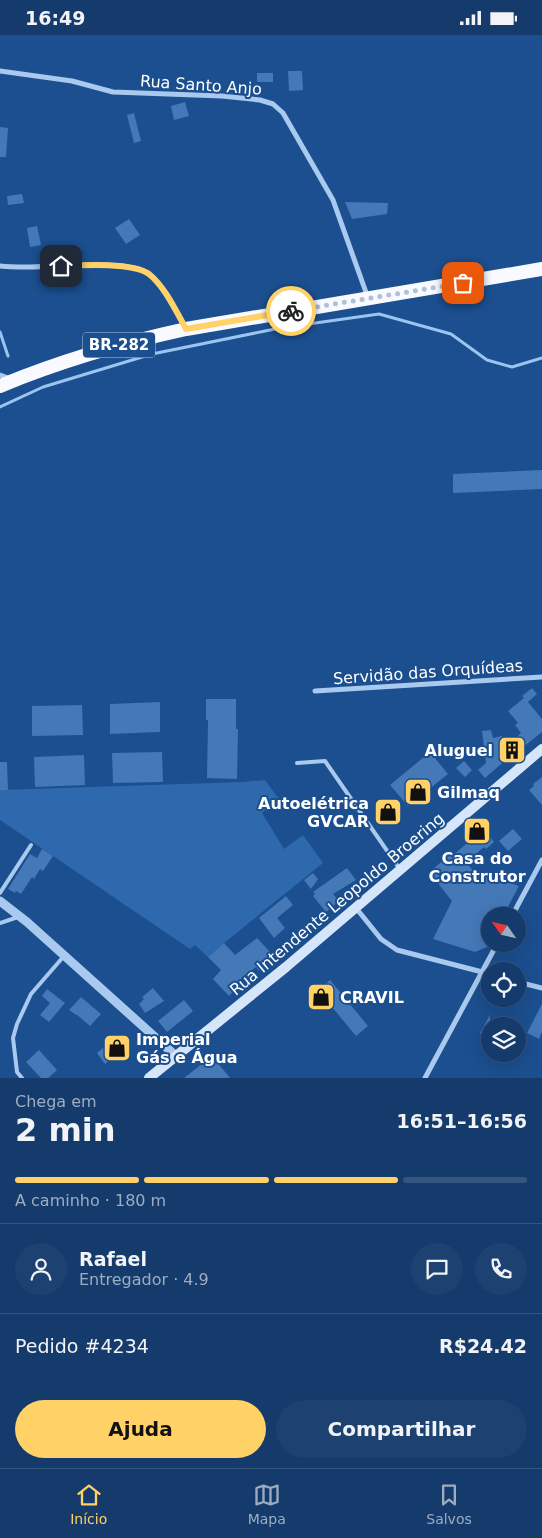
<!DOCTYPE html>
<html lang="pt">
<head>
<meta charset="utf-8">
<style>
  body { margin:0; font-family:"DejaVu Sans",sans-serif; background:#1d4271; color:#f1f3f6; height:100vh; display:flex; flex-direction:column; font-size:19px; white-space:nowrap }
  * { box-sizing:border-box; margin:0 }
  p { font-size:16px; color:#9dadc1 }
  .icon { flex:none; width:28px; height:28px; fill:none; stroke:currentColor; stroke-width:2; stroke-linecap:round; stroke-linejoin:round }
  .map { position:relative; height:1043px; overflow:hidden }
  .sheet { display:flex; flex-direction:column; background:#143b6b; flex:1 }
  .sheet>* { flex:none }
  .needle { width:32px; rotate:304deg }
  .tools { position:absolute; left:481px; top:872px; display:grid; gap:10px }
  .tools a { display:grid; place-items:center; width:45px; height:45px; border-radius:50%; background:#143b6b; box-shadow:0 5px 20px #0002,0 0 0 1px #33557e; font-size:25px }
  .pin { position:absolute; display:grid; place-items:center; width:42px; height:42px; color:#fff; margin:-21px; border-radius:10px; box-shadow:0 2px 8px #0006 }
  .courier { position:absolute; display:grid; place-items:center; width:50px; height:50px; margin:-25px; border:4px solid #ffd166; border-radius:50%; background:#fff; color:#222; box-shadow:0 1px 6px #0007 }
  .headline em { font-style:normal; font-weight:800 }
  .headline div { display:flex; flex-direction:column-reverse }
  .headline { display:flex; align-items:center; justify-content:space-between; height:85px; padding:0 15px }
  h1 { font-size:32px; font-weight:800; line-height:38px }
  .bar { display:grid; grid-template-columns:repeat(4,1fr); gap:8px 5px; align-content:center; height:60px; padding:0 15px }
  .bar i { height:6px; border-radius:4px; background:#33557e }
  .bar .on { background:#ffd166 }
  .bar p { grid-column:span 4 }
  .line { display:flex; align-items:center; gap:12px; padding:0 15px; border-top:1px solid #33557e }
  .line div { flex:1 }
  .round { display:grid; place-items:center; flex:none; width:52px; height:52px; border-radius:26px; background:#1d4271 }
  .primary-button { display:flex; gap:10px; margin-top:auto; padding:10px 15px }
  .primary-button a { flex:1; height:58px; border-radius:30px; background:#ffd166; color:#111; font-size:20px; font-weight:800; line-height:58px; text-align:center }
  .primary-button a+a { background:#1d4271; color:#f1f3f6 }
  .status { display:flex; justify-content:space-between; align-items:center; height:35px; padding:0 25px; background:#143b6b; direction:ltr }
  .status svg { height:14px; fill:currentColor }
  .tab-bar { display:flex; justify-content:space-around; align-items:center; height:70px; border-top:1px solid #33557e; background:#143b6b; font-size:14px; color:#9dadc1 }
  .tab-bar a { display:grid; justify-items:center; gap:2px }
  .tab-bar .on { color:#ffd166 }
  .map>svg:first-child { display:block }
</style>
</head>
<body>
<div class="status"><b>16:49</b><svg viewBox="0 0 49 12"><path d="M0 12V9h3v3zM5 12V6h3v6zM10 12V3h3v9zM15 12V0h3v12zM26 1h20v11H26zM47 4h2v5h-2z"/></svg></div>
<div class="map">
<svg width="542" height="1043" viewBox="0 0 542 1043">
  <rect width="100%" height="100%" fill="#1b4f8f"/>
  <path fill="#2e69ad" d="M265 745 279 764 262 778 284 814 303 800 323 828 224 908 208 922 195 910 190 914 0 785V755L243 747Z"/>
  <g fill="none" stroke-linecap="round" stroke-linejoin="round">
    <path stroke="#9cc4f0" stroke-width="3" d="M0 297 8 321
      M0 372 43 352 152 319 280 293 379 279 451 299 487 325 512 332 542 323"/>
  </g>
  <path fill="#4478b7" d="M288 36H302L303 55 289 56Z
    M257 38H273V47H257Z
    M185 67 189 81 174 85 171 71Z
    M134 78 141 106 134 108 127 80Z
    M0 92 8 93 6 122H0Z
    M22 159 24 168 8 170 7 161Z
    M345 167 388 168 387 179 352 184Z
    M129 184 140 200 126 209 115 193Z
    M37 191 41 210 30 212 27 193Z
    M542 435V454L453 458V439Z
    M532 653 537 659 528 667 542 684V697L521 714 522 716 510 726 508 723 485 743 478 735 486 728 482 696 491 695 493 703 502 701 504 713 521 698 515 690 518 688 508 676 524 663 522 661Z
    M206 664H236V694H238L237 744 207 743 208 685H206Z
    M160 667V697L110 699V669Z
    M82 670 83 700 32 701V671Z
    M162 717 163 747 113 748 112 718Z
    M430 717 448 739 408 771 390 750Z
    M84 720 85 750 35 752 34 722Z
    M464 726 472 735 465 742 456 733Z
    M0 727H7L8 755H0Z
    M542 742V770L529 755 534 751 533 749Z
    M484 794 494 807 486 814 484 812 466 827 481 845 487 840 519 851 503 881H490V906L487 912 475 917 433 904 452 866 429 837 450 820 452 821Z
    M513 794 522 804 508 816 499 806Z
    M42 814 53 821 43 836 40 834 34 844 32 842 21 859 16 856 15 858 8 854 30 819 37 823Z
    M347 833 356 845 333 859 339 866 326 877 313 861 315 859 313 857Z
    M313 838 318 844 311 854 304 845Z
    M286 861 293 870 277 883 285 893 274 903 259 883Z
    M257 903 273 920 263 928 265 931 259 936 256 932 234 949 237 953 229 961 213 944 221 935 208 922 224 908 235 920Z
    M330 945 368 991 356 1001 318 955Z
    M153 953 164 966 145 978 139 969 144 964 142 962Z
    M47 954 65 968 49 987 40 980 50 968 42 961Z
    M81 962 101 979 90 991 76 979V980L69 975Z
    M184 965 193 976 167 997 158 986Z
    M542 969V997L539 1004 527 998Z
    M490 980V1004L480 998Z
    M104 1012 113 1022 105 1029 97 1018Z
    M39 1015 57 1035 48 1043H41L26 1027Z
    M212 1021 230 1043H184Z"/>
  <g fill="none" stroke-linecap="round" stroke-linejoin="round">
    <path stroke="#a9c9ee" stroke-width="4" d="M297 728 325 726 399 833
      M0 858 31 810
      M0 888 18 882
      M22 1043 17 1037 13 1003 17 989 31 959 64 921"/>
    <path stroke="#a9c9ee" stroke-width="5" d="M0 36 72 46 113 57 222 61 260 65 273 69 283 78 333 165 368 263
      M0 231C9 232 18 232 27 232 54 232 129 224 149 239 165 252 175 276 186 293
      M0 340 11 344
      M315 656 542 642
      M356 873 381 904 397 915 490 939
      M512 881 542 825
      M518 947 542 953
      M425 1043 497 909"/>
    <path stroke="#a9c9ee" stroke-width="9" d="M0 866 27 887 176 1021"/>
    <path stroke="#d6e6fa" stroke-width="10" d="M149 1043 286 932 542 714"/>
    <path stroke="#f8faff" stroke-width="14" d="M0 351C60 326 122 308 186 294L542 234"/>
  </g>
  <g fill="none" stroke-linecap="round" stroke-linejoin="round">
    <path stroke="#afc1d8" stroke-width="5" stroke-dasharray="0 9" d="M291 276 463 248"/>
    <path stroke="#ffd166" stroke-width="6" d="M61 231C82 230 132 227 149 239 165 252 176 276 186 294L291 276"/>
  </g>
  <defs>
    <g id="building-square" transform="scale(1.4375)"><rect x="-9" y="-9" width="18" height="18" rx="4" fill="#ffd166" stroke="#1b4f8f"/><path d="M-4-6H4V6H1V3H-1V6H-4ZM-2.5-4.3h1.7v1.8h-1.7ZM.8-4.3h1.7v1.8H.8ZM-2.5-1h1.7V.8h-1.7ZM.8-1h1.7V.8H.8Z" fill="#111"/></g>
    <g id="shop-square" transform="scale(1.4375)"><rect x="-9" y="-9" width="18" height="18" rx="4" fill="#ffd166" stroke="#1b4f8f"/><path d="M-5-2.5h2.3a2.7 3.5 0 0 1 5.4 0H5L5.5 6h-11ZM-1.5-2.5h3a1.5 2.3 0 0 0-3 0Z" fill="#111"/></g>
  </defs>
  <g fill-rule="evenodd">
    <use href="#building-square" x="512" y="715"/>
    <use href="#shop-square" x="418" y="757"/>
    <use href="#shop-square" x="388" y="777"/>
    <use href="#shop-square" x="477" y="796"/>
    <use href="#shop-square" x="321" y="962"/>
    <use href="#shop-square" x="117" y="1013"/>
  </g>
  <g text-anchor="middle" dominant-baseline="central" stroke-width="4" stroke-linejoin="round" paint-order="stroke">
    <rect fill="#1b4f8f" stroke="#bbcadd" stroke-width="1" x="83" y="297.5" width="72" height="25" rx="4"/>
    <g font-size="15" font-weight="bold" fill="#fff">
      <text x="119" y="310">BR-282</text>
    </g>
    <g font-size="16" fill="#fff" stroke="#1b4f8f">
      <text transform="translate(201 50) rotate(4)">Rua Santo Anjo</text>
      <text transform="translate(428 637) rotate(-4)">Servidão das Orquídeas</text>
      <text transform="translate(337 869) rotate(-40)">Rua Intendente Leopoldo Broering</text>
    </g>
    <g font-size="16" font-weight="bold" fill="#fff" stroke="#1b4f8f" text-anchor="start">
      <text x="493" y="715" text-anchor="end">Aluguel</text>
      <text x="437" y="757">Gilmaq</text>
      <text x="369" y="768" text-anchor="end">Autoelétrica<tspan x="369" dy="18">GVCAR</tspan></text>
      <text x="477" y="823" text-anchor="middle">Casa do<tspan x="477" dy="18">Construtor</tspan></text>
      <text x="340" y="962">CRAVIL</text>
      <text x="136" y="1004">Imperial<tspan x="136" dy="18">Gás e Água</tspan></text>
    </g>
  </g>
</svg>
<div class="tools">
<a><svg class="needle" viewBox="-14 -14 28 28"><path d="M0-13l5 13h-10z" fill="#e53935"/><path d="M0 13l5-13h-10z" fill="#9dadc1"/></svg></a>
<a><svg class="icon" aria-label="locate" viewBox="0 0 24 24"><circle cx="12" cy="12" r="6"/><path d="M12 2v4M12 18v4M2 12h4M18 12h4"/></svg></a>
<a><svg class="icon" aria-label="layers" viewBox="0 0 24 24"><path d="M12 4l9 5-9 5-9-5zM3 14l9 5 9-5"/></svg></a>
</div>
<div class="pin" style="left:463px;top:248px;background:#ea580c"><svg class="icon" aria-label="bag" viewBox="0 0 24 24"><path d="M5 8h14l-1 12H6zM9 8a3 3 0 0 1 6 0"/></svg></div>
<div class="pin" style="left:61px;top:231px;background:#1f2937"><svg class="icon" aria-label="home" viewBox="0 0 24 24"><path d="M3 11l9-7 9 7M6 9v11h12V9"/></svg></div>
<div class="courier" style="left:291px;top:276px"><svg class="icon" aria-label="bike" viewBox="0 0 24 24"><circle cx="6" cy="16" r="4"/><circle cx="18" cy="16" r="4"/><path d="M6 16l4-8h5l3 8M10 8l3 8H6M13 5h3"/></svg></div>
</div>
<section class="sheet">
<div class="headline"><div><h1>2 min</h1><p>Chega em</p></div><em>16:51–16:56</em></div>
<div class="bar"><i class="on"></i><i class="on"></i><i class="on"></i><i></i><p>A caminho · 180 m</p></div>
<div class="line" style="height:90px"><a class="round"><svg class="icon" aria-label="person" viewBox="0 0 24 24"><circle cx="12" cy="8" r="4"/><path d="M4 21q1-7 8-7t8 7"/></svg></a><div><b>Rafael</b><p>Entregador · 4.9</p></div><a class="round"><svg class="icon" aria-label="chat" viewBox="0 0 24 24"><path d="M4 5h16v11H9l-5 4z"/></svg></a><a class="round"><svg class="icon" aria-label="phone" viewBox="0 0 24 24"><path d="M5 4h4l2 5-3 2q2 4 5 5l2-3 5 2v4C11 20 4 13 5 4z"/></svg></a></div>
<div class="line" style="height:65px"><div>Pedido #4234</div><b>R$24.42</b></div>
<div class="primary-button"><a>Ajuda</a><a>Compartilhar</a></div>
</section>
<nav class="tab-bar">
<a class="on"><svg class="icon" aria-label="home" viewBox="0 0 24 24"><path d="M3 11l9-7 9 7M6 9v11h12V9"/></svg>Início</a>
<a><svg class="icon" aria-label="map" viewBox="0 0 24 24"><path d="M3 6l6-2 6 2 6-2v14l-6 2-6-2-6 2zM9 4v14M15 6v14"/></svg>Mapa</a>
<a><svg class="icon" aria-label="saved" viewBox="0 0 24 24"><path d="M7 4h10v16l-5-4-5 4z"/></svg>Salvos</a>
</nav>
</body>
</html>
